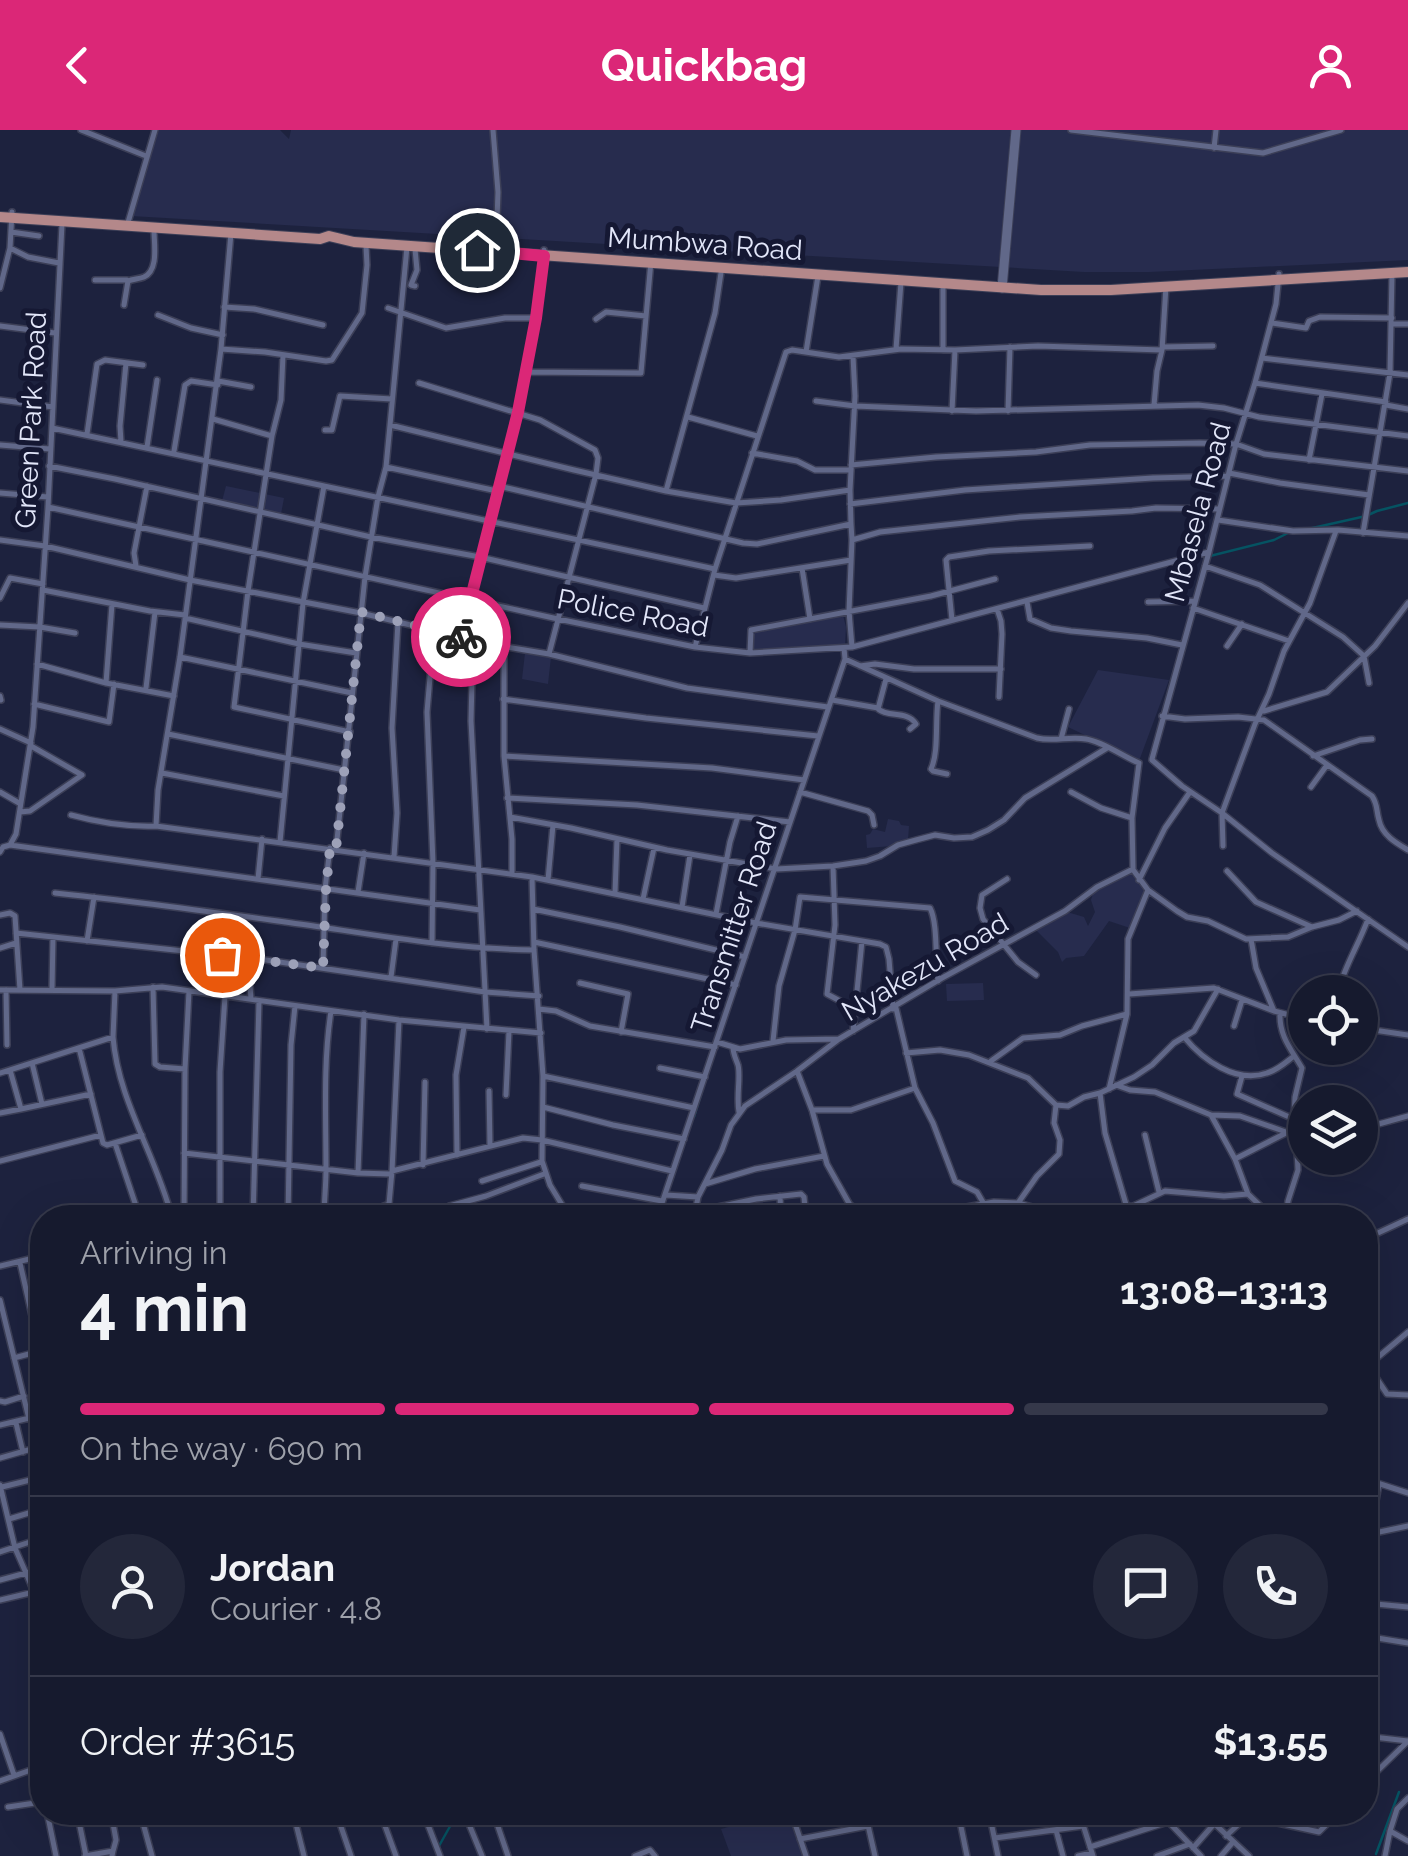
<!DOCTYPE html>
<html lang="en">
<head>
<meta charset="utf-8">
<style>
  body { margin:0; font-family:Raleway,sans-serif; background:#23273a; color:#f1f3f6; height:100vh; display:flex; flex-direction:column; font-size:38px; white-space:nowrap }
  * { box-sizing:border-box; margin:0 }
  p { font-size:32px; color:#9ea1aa }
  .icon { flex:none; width:55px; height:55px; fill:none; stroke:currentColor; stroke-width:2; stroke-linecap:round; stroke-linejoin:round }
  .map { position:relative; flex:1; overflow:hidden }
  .drawer { position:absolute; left:30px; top:1075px; width:1348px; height:620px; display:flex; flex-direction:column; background:#161a2e; border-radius:40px; box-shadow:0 10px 40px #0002,0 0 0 2px #35384a }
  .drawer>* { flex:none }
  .buttons { position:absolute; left:1288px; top:845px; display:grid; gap:20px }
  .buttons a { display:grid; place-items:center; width:90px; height:90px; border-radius:50%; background:#161a2e; box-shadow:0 10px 40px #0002,0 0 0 2px #35384a; font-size:50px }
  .pin { position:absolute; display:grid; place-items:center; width:85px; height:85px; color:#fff; margin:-42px; border:5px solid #fff; border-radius:50%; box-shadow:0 2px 10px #0007 }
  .courier { position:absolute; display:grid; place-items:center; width:100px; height:100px; margin:-50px; border:8px solid #db2777; border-radius:50%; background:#fff; color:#222; box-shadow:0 2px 12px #0007 }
  .headline em { font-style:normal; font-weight:700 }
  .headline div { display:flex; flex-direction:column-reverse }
  .headline { display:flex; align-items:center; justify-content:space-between; height:170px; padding:0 50px }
  h1 { font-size:65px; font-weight:700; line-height:75px }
  .bar { display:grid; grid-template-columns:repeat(4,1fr); gap:15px 10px; align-content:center; height:120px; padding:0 50px }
  .bar i { height:12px; border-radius:8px; background:#35384a }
  .bar .on { background:#db2777 }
  .bar p { grid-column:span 4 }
  .line { display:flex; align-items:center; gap:25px; padding:0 50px; border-top:2px solid #35384a }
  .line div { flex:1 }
  .round { display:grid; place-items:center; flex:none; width:105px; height:105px; border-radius:52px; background:#23273a }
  header { display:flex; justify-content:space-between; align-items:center; height:130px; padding:0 50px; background:#db2777; color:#fff; font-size:45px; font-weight:700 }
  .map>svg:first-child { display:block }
</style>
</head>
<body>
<header><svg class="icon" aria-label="back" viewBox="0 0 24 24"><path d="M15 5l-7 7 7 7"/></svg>Quickbag<svg class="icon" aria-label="person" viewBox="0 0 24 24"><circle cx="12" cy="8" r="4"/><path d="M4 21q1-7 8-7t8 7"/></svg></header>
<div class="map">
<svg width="1408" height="1726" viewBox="0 0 1408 1726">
  <rect width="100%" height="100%" fill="#1d223e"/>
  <path fill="#272c4e" d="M159 0H280L289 9 291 0H1408V130L1149 142H1084L131 86Z
    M226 356 284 368 281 384 222 371Z
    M843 485 846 497 845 515 831 517 751 519 750 502Z
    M525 523 551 527 548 554 522 549Z
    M1098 540 1169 550 1139 631 1068 597Z
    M888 689 899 691 901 695 909 696 908 710 892 716 867 718 866 705 870 704 873 699 885 702Z
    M1130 743 1145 758 1130 798 1109 791 1084 826 1066 828 1062 832 1058 822 1035 799 1067 782 1084 787 1088 796 1095 782 1091 770 1094 760Z
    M983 853 984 870 947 871 946 854Z
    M779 1683H789L804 1726H731L721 1699Z"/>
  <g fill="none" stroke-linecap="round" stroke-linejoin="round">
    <path stroke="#055362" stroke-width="2.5" d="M1308 399 1366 386 1377 381 1408 373
      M1210 426 1274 410 1290 402
      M921 501 976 486
      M694 987 702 961
      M671 1053 686 1008
      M439 1716 458 1682
      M1376 1724 1399 1662"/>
    <g stroke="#3c3f57" stroke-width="8">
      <path id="street" d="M81 0 146 26
        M493 0 498 62 496 117
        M1071 0 1263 23 1341 0
        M1214 18 1216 0
        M127 96 155 0
        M11 102 39 106
        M366 116 367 135 362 183 332 230 326 231 265 222 221 219 180 527 158 660 156 696 532 747 756 793 880 814 886 817 889 829 893 879
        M10 118 28 127 59 133
        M415 119 417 140 411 155 415 156
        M95 150H127
        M0 158 10 118 12 82
        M124 175 128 151C133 149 139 149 144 147 159 140 154 114 154 100
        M224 177 254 179 323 195
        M388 178 446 198 505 188H536
        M158 185 191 198 223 205
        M596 189 606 182 646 186
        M1272 193 1306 198 1309 191 1320 187 1392 188
        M1392 194H1408
        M0 196 55 203
        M1163 217 1213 216
        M221 219 231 103
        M896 219 901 152
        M943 220V153
        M806 222 818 146
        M1262 228 1408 245
        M525 242 641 243 651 131
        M218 251 251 257
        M419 253 540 290 595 320 598 328 596 344 549 524
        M1255 253 1386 272
        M0 270 53 277
        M816 271 855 276 976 281 1198 275 1224 278 1259 287 1408 306
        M1154 275 1157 241 1162 220
        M1386 275 1408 279
        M952 281 955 220
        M1008 281 1010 217
        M688 287 757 306
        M213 289 272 306 248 461 234 577 350 602
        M390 295 574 340 666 361 736 373 781 370 850 360 851 394
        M52 298 324 356
        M325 300H332L340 266 392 269
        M87 304 97 234 105 230 143 235
        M272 306 281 270 283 225
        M121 312 120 296 126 233
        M0 315 50 319
        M147 317 157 250
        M174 321 185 255 191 251 218 255
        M752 323 797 331 815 340H850
        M1309 330 1322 264
        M851 335 936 327 1036 322 1090 315 1200 313 1236 314 1264 324 1408 341
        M49 336 115 349 371 407 480 427 704 478
        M386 337 497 361
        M1229 343 1280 353 1369 365
        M499 356 743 413 757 414 851 394 852 410 849 481 852 517
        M850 360 855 266 853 226
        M666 361 715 183 722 136
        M0 363 48 367
        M850 374 965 360 1153 348 1228 346
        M48 377 558 489 695 517 750 523 852 517 1209 422
        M1218 390 1293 401 1338 400 1408 406
        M1363 403 1390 243 1392 144
        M0 410 45 416 190 450 361 483 489 514 549 524 687 558 828 577
        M852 410 880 402 1020 387 1132 381 1156 378 1219 379
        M136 436 134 423 147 356
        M1205 436 1260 455 1343 507 1364 526 1369 553
        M802 438 810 489
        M714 445 736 448 851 430
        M43 460 150 481 185 485
        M0 468 10 448 43 454
        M1027 472 1030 489 1051 498 1071 501 1147 508 1182 515
        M1148 472 1195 471
        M1193 478 1289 511
        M997 479 1001 491 1002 504 999 567
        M185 488 299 514 356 523
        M952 490 946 430 949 427 989 421 1090 416
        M0 495 40 497 75 503
        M462 507 518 281 536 188 544 120
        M473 510 471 591 487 899
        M1227 516 1242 494
        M504 517V626L512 709V744
        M695 517 715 439 786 222 792 220 839 227 901 219 955 220 1038 216 1162 220 1166 156
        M750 523 751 500 931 466 995 449
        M180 527 352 563
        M845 529 938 571 1037 608C1054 612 1069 606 1086 609 1104 612 1122 626 1139 633
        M37 534 106 553 174 566
        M860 536 875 534 914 539H1001
        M886 549 878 579C889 588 907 580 916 594L910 599
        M106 553 112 474
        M146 558 155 482
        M0 566 1 570
        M503 569 646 588 818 606
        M832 570 878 578
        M938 571C935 592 939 622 931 639L933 641 947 644
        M34 574 109 592 114 554
        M1264 581 1327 562 1375 516 1408 473
        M1162 586 1185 589 1238 587 1264 590 1372 666C1378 675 1376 680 1379 690 1382 705 1396 713 1408 720
        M0 599 31 613
        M168 604 344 640
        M1061 609 1069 579
        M504 626 712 638 804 650
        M1313 626 1360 610 1372 609
        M1152 629 1209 422 1236 314 1255 253 1276 174 1279 144
        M1152 630 1182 656 1222 683 1272 723 1408 817
        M162 643 284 666
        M1311 657 1327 635
        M0 662 19 673
        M800 662 868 681 872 685 874 695
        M1071 662 1101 678 1132 688
        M507 668 637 675 790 692
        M20 682 30 681 82 645 31 616
        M71 685C100 693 126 697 156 696
        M510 687 571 698 667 720 776 739 833 736 866 731 880 726 898 715 916 710 935 705 954 708 972 707 988 700 1004 690 1025 668 1107 618
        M280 712 303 473 324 356 715 439
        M10 715 480 780
        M1223 716 1222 683 1255 594 1269 564 1284 521 1310 473 1336 401
        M336 719 365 447 378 367 386 337 407 117
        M0 722 3 717 10 715 16 704 33 597 48 377 62 94
        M394 727 397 683 392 598 398 492
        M833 736 835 795 827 864 855 879
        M1134 741 1148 760 1177 781 1187 787 1208 791 1246 809 1288 807 1312 797 1339 790 1357 781
        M1227 741 1256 772 1312 797
        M532 747 534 820 543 946 542 1031 550 1055 570 1088
        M258 749 262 709
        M1007 749 982 765 980 778 983 789 1018 832 1036 845
        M548 750 553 695
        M1139 750 1165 698 1190 662
        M358 762 364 723
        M55 763C144 772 233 785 321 797 394 808 460 819 534 820
        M615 763 617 709
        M643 769 654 718
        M682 777 690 725
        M533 779 620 797 745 827
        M716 784 730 712 738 686
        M0 785 10 783 15 786 20 860
        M16 803 259 829 485 862 539 866
        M1251 809 1256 838 1274 881
        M87 811 94 767
        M534 812 736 855
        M432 813 433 733 427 582 434 501
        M0 818 16 813
        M248 828 251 869
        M323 838 325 759 330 718
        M391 847 396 809
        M580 853 628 864 621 902
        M153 857 155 934 160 937 185 939
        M52 859 53 807
        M0 860 115 861 162 857 399 890 541 903
        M6 860 7 915
        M1338 862C1344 837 1359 814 1368 789
        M1129 864 1214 858 1274 881 1305 889
        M896 878 915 958 933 993 955 1051 977 1062 984 1074
        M539 879 556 881 590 896 715 917
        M1280 883C1279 906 1291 919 1302 938L1295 967 1294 990 1290 1000 1297 1021 1298 1040 1288 1071 1286 1088
        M1234 896 1242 870
        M1360 898 1408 905
        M853 901 862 811
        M113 907 115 861
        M1184 907C1203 930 1236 954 1267 943 1278 940 1286 932 1294 926
        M773 911 779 856 795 800 800 767 930 778C938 793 935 830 938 851
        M717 912 740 919 786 910 839 909
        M733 917C733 924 736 929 738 935 741 947 736 966 739 982
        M79 918 103 1013 107 1015 142 1005
        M906 923 940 920 969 925 1028 948 1056 975 1068 976 1084 967 1100 963 1134 947 1152 935 1174 913 1194 901 1218 859
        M991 931 1023 908 1060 905 1082 896 1127 884
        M32 933 42 974
        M660 938 705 947
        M10 940 21 979 91 964
        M797 941 812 980 827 1034 850 1075 860 1081 923 1085 994 1072 1018 1073 1058 1084H1069L1133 1076 1165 1061 1224 1066 1248 1064
        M0 943 113 907C118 971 157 1027 172 1088
        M543 946 694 978
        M1242 946 1237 964 1305 994
        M1116 955 1130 960 1155 962 1211 985 1240 986 1286 1002
        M1109 959 1127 884 1128 809 1148 760
        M489 961 490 1016
        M1100 963 1105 1003 1130 1088
        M506 965 509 901
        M543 977 613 995 684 1009
        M812 980H851L915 958
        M0 983 21 979
        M1211 985 1235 1029 1248 1064 1273 1088
        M1360 996 1375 995 1408 986
        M1145 1005 1159 1062
        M115 1013 140 1088
        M184 1023 358 1043 390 1044
        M457 1025 456 945 464 897
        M1235 1029 1288 1002
        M0 1031 101 1005
        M423 1035 425 952
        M392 1041 399 890
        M358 1043 364 884
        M482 1051 541 1032
        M705 1054 755 1039 824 1026
        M582 1056 662 1071
        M666 1065 698 1067
        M780 1066 781 1088
        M1018 1073 1037 1046 1059 1024 1060 1010 1054 993 1056 975
        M389 1074 399 1088
        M694 1082 756 1069 801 1064 804 1067 806 1088
        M420 1083V1088
        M184 1088 185 939 189 861
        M220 1088V942L225 866
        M253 1088 259 871
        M288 1088 291 915 295 876
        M324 1088C324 1072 326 1056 326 1040 326 986 323 934 331 881
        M354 1088 389 1074 392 1041 523 1008 542 1010 672 1041
        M448 1088 449 1076 486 1066 544 1044
        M657 1088 845 529 844 518
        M694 1088 698 1067 722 1020 731 995 745 976 797 941 839 909 942 848 1065 781 1097 757 1133 739 1132 688 1139 633
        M1365 1109 1408 1089
        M20 1133 40 1221
        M0 1136 42 1126
        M0 1170 29 1289
        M14 1228 40 1221 42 1228
        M1365 1231 1387 1264 1408 1265
        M1365 1238 1408 1202
        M0 1271 5 1272 24 1266
        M16 1293 23 1322
        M0 1295 42 1285
        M0 1328 42 1316
        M1365 1349 1408 1363
        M0 1355 15 1418 26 1443 42 1438
        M2 1357 42 1347
        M9 1389 42 1379
        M1370 1404 1379 1354
        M1365 1405 1408 1396
        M0 1422 42 1408
        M0 1450 26 1443 34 1462
        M0 1470 34 1462 42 1488
        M1365 1473 1408 1477
        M1365 1506 1408 1513
        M0 1604 14 1645
        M1365 1606 1408 1611
        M38 1637 42 1657
        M0 1651 42 1636
        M1365 1653 1408 1611
        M1408 1668 1397 1679 1390 1701 1408 1711
        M8 1677 42 1672
        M47 1682 56 1726
        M77 1682 86 1726
        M111 1682 116 1710 113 1721
        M140 1682 152 1726
        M251 1682 257 1692 285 1682
        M293 1682 304 1726
        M336 1682 351 1726
        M380 1682 396 1726
        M423 1682 440 1726
        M464 1682 482 1726
        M493 1682 508 1726
        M791 1682 806 1726
        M865 1682 875 1726
        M958 1682 967 1726
        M989 1682 998 1726
        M1079 1682 1093 1726
        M1159 1682 1201 1726
        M1202 1682 1249 1726
        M1006 1684 1014 1682
        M1081 1691 1108 1682
        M1056 1700 1063 1726
        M1226 1706 1240 1693 1255 1688 1319 1702 1339 1682
        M995 1708 1083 1696
        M800 1709 868 1696
        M1090 1717 1168 1692
        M1193 1718 1214 1694
        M85 1726 113 1721 112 1726
        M635 1726 650 1720 655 1726
        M1078 1726 1092 1723
        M1157 1726 1190 1714
        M1221 1726 1233 1712
        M1385 1726 1390 1701"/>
    </g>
    <g stroke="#3c3f57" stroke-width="11">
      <path id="secondary" d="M1002 158 1016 0"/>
    </g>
    <g stroke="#3c3f57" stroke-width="12">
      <path id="primary" d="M0 87 320 109 329 106 354 112 1041 160H1111L1408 142"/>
    </g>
    <use href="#street" stroke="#616889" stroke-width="5"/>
    <use href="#secondary" stroke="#616889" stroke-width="9"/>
    <use href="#primary" stroke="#b4888a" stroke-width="10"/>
  </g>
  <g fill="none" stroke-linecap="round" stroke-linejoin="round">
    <path stroke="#9da1b8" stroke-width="10" stroke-dasharray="0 18" d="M222 825 323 838 326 759 330 718 336 719 361 482 461 507"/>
    <path stroke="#db2777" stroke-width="12" d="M461 507 518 282 536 188 544 126 477 120"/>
  </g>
  <g text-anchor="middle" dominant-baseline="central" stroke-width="10" stroke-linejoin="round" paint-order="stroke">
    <g font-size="28" fill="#e2e6f9" stroke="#151833">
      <text transform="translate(705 114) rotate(4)">Mumbwa Road</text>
      <text transform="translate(31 290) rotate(-87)">Green Park Road</text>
      <text transform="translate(1198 382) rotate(-75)">Mbasela Road</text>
      <text transform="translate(633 483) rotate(11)">Police Road</text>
      <text transform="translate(734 797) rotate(-72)">Transmitter Road</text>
      <text transform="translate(925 837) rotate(-30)">Nyakezu Road</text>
    </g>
  </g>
</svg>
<div class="buttons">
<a><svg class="icon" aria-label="locate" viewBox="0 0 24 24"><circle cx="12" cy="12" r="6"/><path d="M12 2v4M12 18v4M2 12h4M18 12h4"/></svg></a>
<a><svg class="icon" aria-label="layers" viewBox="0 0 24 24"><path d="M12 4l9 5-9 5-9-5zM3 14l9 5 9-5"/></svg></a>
</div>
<div class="pin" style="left:222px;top:825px;background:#ea580c"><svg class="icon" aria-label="bag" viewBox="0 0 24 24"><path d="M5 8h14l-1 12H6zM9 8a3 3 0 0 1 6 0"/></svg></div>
<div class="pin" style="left:477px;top:120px;background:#1f2937"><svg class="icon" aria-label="home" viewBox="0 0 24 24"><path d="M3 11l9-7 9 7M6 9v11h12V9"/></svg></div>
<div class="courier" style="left:461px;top:507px"><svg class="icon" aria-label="bike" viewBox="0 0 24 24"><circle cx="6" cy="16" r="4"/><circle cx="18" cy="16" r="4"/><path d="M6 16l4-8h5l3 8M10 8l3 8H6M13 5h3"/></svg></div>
<section class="drawer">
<div class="headline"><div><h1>4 min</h1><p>Arriving in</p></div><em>13:08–13:13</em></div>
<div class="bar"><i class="on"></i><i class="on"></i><i class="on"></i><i></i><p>On the way · 690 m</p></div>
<div class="line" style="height:180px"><a class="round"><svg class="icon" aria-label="person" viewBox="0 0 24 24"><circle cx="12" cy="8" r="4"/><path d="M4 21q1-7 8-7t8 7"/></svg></a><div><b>Jordan</b><p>Courier · 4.8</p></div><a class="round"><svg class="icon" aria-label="chat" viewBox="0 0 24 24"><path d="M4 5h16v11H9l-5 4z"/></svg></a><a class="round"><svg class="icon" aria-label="phone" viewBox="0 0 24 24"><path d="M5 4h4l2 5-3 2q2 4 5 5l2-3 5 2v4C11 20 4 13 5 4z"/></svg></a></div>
<div class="line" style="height:130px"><div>Order #3615</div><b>$13.55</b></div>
</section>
</div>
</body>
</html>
